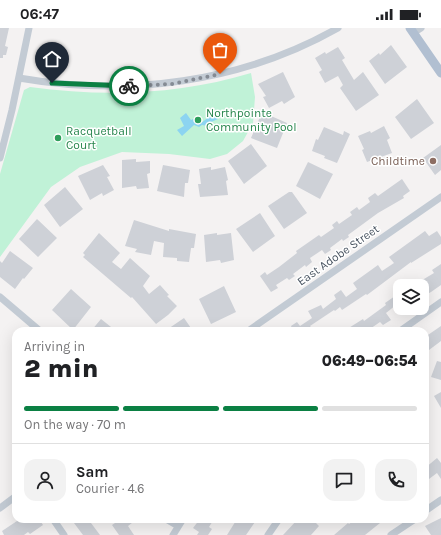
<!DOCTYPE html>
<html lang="en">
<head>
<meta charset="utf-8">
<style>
  body { margin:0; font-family:Karla,sans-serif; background:#f2f2f2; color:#202124; height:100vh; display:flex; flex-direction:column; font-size:15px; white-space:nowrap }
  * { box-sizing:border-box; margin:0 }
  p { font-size:13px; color:#757577 }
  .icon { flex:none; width:22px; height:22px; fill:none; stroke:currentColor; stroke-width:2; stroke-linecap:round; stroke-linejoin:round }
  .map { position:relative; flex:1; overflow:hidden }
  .sheet { position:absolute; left:12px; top:299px; width:417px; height:196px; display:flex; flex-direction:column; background:#fff; border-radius:12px; box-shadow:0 4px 16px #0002 }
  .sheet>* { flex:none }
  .controls { position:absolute; left:393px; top:251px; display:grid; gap:8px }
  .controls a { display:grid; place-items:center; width:36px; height:36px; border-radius:8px; background:#fff; box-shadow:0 4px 16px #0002; font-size:20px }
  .pin { position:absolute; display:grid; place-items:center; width:34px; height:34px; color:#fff; margin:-41px -17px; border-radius:50% 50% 50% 0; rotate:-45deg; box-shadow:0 0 4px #0007 }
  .pin .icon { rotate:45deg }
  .courier { position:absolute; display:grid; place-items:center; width:40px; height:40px; margin:-20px; border:3px solid #0b8043; border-radius:50%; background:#fff; color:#222; box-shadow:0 1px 5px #0007 }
  .summary em { font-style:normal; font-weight:800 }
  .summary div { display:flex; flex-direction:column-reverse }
  .summary { display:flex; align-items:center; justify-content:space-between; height:68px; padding:0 12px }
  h1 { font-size:26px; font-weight:800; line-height:30px }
  .bar { display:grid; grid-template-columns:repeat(4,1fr); gap:6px 4px; align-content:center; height:48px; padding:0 12px }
  .bar i { height:5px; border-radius:3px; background:#e0e0e0 }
  .bar .active { background:#0b8043 }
  .bar p { grid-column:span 4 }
  .line { display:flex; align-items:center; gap:10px; padding:0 12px; border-top:1px solid #e0e0e0 }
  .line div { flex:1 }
  .round { display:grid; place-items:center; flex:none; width:42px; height:42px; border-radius:12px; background:#f2f2f2 }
  .status { display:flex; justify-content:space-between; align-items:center; height:28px; padding:0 20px; background:#fff; direction:ltr }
  .status svg { height:11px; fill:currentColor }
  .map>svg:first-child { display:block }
</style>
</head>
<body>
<div class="status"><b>06:47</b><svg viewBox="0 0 49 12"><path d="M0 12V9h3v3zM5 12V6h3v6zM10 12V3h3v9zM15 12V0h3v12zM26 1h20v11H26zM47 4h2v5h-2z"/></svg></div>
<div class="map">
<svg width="441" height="507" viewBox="0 0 441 507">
  <rect width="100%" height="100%" fill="#f4f2f2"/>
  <path fill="#c0f2d7" d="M251 45 255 69 253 95 243 113 227 126 210 131 169 126 122 124 80 139 51 159 0 229V146L24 62 30 59C105 69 178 67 251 45Z"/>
  <path fill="#8cd4f1" d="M186 85 191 92 197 89 201 95 213 86 218 91 211 94 208 98 202 97 199 99 194 97 182 108 177 102 184 98 180 90Z"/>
  <path fill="#ced1d7" d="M0 0H9L5 18 8 19 6 27H3V30H0Z
    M391 17 407 39 385 56 369 33 379 25 380 27Z
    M338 19 345 30 342 32 354 52 363 44 379 67 356 83 340 60 343 57 338 48 325 55 319 44 322 42 315 30 325 24 326 26Z
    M283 44 295 69 284 76 282 73 269 80 263 69 266 68 258 56Z
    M417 71 434 95 411 111 395 89Z
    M262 84 287 95 277 120 251 110Z
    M384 98 390 110 387 112 392 125 367 134 362 122 364 121 358 108 370 103 371 105Z
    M324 99 343 107 344 103 350 106 337 135 324 130 325 128 312 123 316 111 318 112Z
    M251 116 267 138 244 156 228 133Z
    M441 117V142L435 147 423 130Z
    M136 131V134L150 133V145L147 146 149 160 137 161 136 158 122 160V132Z
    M308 134 333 146 320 171 296 158Z
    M103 137 110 148 107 149 114 162 103 168 102 165 90 172 78 148Z
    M163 137 190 142 188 155H185L184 169 157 163Z
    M211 139V142L225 139 228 152 226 153 228 167 200 169 198 156H201L199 141Z
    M402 151 410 163 403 168 404 170 378 185 348 207 349 209 343 213 342 211 330 220 331 222 325 226 322 222 310 230 312 234 306 239 305 237 293 246 295 248 289 252 287 250 276 257 278 260 271 264 260 248 265 244 267 247 279 239 297 225 296 223 319 207 321 209 334 200 332 197 337 193 339 196 352 187 350 184 357 179 359 182 370 174 368 170 375 165 378 168Z
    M65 159 83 181 60 199 44 177Z
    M289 164H292L307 185 284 201 268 178Z
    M260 185 275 208 253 224 236 201Z
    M37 191 57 210 38 229 19 211Z
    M134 192 169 203V201L196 206 194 220H191L189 234 177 233V230L163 229 164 215 154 213 151 227 135 224 137 221 125 218Z
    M425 203 429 208 437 203 441 209V216L411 235V234L367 267 366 266 342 282 340 279 335 283 334 282 310 298 314 303H293L291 298 297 294 300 298 312 290 308 283 321 277 323 281 336 271 334 267 341 262 346 269 357 261 353 255 378 237 382 243 394 235 389 229Z
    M99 205 120 225 112 234 121 241 130 230 150 248 143 258 149 266 160 257 169 267 167 268 177 278 168 287 156 296 132 269 131 270 83 229 85 227 83 225Z
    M217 205V207L231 205 234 232 221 235 220 232 206 234 204 207Z
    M10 223 33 240 24 251 23 250 15 261 0 249V233L2 235Z
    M441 236V257L431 264 422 269V258H409L417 252 419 254 434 245 432 242Z
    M224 258 236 284 211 296 199 271Z
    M71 261 91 279 73 302 52 282Z
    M398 262 400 264V283L396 277 386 285 391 292 383 297 380 294 367 303H344L363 291 364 293 386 277 385 275 395 268 393 266Z
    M184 290 193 303H165Z
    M101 291 111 299 108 303H91Z
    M441 298V313L429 322 425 317V309Z
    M437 333 441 334V352L431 349Z
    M441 364V380L434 368Z
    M437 430 441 435V451L437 445 425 454V440Z
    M441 490V507H431L425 498Z
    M20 491H39L43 497 30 506 28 504 24 507H4L2 503Z
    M71 491H88L100 507H83Z
    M121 491H137L128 498 134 507H119L112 497Z
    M200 491H214L209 499 212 501 208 507H197L199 504 193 500Z
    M237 491H257L246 507H227Z
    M298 491 302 495 306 491H312L319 498 311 507H283Z
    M356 491H385L365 507H334L348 495 349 496Z"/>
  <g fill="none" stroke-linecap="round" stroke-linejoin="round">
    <path stroke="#c3cbd4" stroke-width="7" d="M413 5 421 0
      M19 50C128 69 241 55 338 0
      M0 130 12 82 29 0
      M0 269 40 303
      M248 303 441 169
      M400 303 441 274
      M0 480 16 468
      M425 483 441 472
      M53 491 64 507
      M166 491 178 498
      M173 507 183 491
      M268 507 279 491
      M391 507 415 491"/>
    <path stroke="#b1bfd1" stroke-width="9" d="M410 0 441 45"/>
  </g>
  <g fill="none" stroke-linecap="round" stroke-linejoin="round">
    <path stroke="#858b94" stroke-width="4" stroke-dasharray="0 7.2" d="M129 58 172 56 220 46"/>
    <path stroke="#0b8043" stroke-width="5" d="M52 55 129 58"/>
  </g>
  <g fill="#2e9e5b" stroke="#fff" stroke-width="1.5">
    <circle cx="198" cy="92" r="4"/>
    <circle cx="58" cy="110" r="4"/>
  </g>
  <circle fill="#8d6e63" stroke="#fff" stroke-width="1.5" cx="433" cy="133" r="4"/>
  <g text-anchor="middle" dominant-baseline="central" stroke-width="3" stroke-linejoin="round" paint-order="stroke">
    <g font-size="12" fill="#27864d" stroke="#fff" text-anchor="start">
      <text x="206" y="85">Northpointe<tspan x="206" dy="14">Community Pool</tspan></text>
      <text x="66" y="103">Racquetball<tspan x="66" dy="14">Court</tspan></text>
    </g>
    <g font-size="12" fill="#785e54" stroke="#fff" text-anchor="end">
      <text x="425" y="133">Childtime</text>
    </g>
    <g font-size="12" fill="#495461" stroke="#fff">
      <text transform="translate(338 227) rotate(-35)">East Adobe Street</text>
    </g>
  </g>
</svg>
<div class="controls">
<a><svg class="icon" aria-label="layers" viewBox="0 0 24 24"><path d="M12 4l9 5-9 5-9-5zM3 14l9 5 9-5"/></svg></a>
</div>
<div class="pin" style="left:220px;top:46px;background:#ea580c"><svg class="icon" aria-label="bag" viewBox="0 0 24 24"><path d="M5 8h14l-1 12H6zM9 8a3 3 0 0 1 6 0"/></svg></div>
<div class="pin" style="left:52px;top:55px;background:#1f2937"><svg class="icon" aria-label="home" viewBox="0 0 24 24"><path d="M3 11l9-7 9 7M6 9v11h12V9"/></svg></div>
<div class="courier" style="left:129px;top:58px"><svg class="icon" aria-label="bike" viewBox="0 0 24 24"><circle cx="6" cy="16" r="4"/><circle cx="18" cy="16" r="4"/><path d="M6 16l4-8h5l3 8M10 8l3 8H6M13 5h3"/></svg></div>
<section class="sheet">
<div class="summary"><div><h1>2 min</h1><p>Arriving in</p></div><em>06:49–06:54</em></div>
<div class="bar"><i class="active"></i><i class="active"></i><i class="active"></i><i></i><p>On the way · 70 m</p></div>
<div class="line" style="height:72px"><a class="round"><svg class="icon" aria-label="person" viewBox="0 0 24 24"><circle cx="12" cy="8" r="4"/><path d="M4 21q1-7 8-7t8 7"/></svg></a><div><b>Sam</b><p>Courier · 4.6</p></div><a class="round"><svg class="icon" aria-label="chat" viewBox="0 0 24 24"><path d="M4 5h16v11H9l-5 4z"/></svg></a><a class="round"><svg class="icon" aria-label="phone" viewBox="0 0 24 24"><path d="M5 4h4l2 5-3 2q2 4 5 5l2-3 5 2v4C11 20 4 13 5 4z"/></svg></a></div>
</section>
</div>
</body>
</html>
